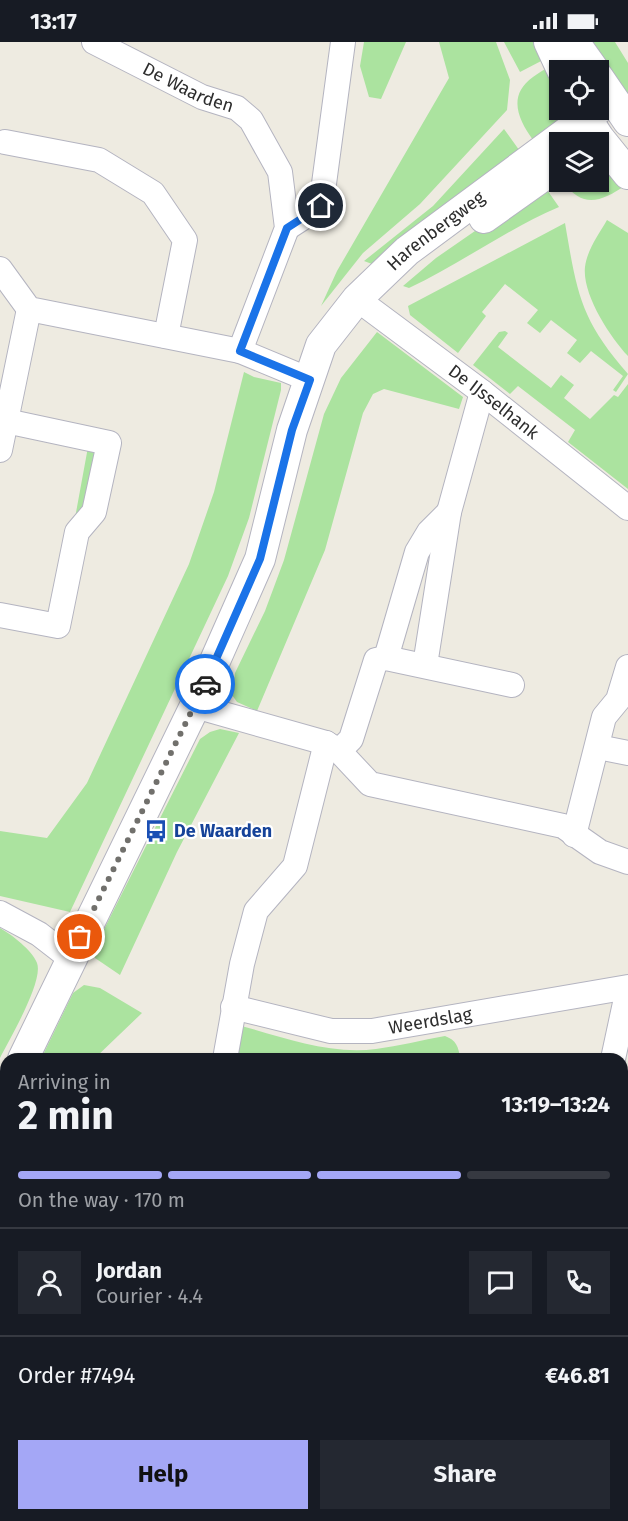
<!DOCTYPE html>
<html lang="en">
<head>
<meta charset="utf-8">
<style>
  body { margin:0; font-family:"Fira Sans",sans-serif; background:#242831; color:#f1f3f6; height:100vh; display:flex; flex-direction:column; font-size:22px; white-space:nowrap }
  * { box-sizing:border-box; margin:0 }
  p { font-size:20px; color:#9ea1a6 }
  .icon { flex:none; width:33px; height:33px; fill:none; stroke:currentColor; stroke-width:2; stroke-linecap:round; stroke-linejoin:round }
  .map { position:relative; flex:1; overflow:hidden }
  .drawer { position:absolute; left:0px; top:1011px; width:628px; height:468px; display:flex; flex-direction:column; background:#171b24; border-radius:18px 18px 0 0; box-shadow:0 2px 4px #0004 }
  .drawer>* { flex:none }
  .fabs { position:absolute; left:549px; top:18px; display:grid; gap:12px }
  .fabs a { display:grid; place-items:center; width:60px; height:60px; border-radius:0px; background:#171b24; box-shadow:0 2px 4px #0004; font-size:30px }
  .pin { position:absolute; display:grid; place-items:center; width:51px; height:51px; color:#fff; margin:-26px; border:3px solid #fff; border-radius:50%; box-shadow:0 2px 6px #0007 }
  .courier { position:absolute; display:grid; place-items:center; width:60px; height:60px; margin:-30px; border:4px solid #1a73e8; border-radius:50%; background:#fff; color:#222; box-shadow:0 2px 8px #0007 }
  .overview em { font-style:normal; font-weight:700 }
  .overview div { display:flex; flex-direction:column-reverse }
  .overview { display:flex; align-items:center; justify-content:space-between; height:102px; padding:0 18px }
  h1 { font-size:39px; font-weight:700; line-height:45px }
  .bar { display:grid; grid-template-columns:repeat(4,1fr); gap:9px 6px; align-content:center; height:72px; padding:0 18px }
  .bar i { height:8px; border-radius:4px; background:#363941 }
  .bar .selected { background:#a4a7f6 }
  .bar p { grid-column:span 4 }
  .line { display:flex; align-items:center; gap:15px; padding:0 18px; border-top:2px solid #363941 }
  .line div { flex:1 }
  .round { display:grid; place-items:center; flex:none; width:63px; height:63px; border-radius:0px; background:#242831 }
  .cta { display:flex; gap:12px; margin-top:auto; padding:12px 18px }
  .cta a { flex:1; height:69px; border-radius:0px; background:#a4a7f6; color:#111; font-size:24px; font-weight:700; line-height:69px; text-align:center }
  .cta a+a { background:#242831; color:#f1f3f6 }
  .status { display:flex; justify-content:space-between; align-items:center; height:42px; padding:0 30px; background:#171b24; direction:ltr }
  .status svg { height:16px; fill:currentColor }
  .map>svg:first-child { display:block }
</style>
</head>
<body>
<div class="status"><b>13:17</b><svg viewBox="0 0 49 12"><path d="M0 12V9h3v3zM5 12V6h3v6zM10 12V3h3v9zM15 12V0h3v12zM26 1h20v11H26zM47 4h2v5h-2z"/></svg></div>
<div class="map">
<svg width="628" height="1479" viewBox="0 0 628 1479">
  <rect width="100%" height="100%" fill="#eeebe1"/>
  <path fill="#abe39f" d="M364 0H406L381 57 369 55 360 24Z
    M439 0H496L510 38 507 68 420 162 363 211 321 264 337 229 449 36Z
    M504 0H536L545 17 520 30Z
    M590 0H615L628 21V57Z
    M550 25 559 43 562 71 558 80 533 98C517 76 508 53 533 35 539 31 544 27 550 25Z
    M504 87 522 112 372 222 364 219 433 164Z
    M599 119 606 122 626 143C601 160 583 167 563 140H598Z
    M543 142 559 165C507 187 460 222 409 246L403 244 436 216Z
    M607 178 628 191V314C610 295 582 252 585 225 587 208 599 192 607 178Z
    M565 181C577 251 580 277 628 332L616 350 613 348 623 334 591 309 580 321 567 311 577 298 551 278 540 291 527 281 538 268 505 242 482 270 486 274 458 311 410 273 408 264Z
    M505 289 508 291 498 305 551 346 561 333 574 343 564 356 590 377 614 353 618 355 628 342V447L568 400 575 388 518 344 510 352 473 323 499 290Z
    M377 290 463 355 459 367 384 347 373 352 363 371 325 508 257 669 237 660 232 653 235 631 265 569 284 518 324 372 341 336Z
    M244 330 254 335 281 341V348L249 476 228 534 70 870 0 854V789L47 796 87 741 189 522 214 450Z
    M88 405 95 409 88 463 75 476Z
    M220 687 239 691 177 810 120 933 95 916 93 909 200 697 210 690Z
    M0 886C12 893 32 908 37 921 44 939 9 998 0 1016Z
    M84 943 100 946 142 971 94 1017H41L73 951Z
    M238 983C282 995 329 1013 376 1007 399 1004 422 998 445 994 456 998 459 1005 460 1017H238Z
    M6 1088V1347L0 1339V1099Z
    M0 1395 6 1403V1473H62L67 1479H0Z"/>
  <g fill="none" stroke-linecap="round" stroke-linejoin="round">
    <g stroke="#b4b4c0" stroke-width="26">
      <g id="minor">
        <path id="s1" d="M94 0 202 55 237 66 251 78 280 130 287 186 240 309"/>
        <path d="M5 100 99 118 153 151 185 198 166 294"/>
        <path d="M287 186 321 164 343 0"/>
        <path d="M0 227 29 267 240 309 310 338"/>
        <path id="s2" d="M357 257 482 350 628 466"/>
        <path d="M0 408 29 267"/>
        <path d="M0 573 58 584 77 490 94 470 109 401 6 379"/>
        <path d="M386 616 417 510 429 490 449 470"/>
        <path d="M425 623 449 470 482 350"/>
        <path d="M195 664 326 701 339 709 370 742 563 784 600 810 628 820"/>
        <path d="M598 705 628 711"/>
        <path d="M339 709 351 697 376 618 386 616 512 643"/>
        <path d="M574 793 604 675 618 658 628 625"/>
        <path d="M0 871 39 892 70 916"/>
        <path id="s3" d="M233 965 331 989H372L628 945"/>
        <path d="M225 1017 242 922 256 869 295 824 326 701"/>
        <path d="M613 1017 628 947"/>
        <path d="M622 1068 628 1069"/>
        <path d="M622 1341 628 1311"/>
        <path d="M622 1392 628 1394"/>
        <path d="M408 1473 413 1479"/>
        <path d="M553 1479 560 1473"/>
      </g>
    </g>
    <g stroke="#b4b4c0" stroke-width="32">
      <g id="tertiary">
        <path d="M549 0 562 28"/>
        <path d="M574 0 594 28"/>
        <path d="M598 35 628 79"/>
        <path d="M581 68 599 96 628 132"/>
        <path d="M484 176 560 122"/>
        <path id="s4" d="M23 1017 195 664 260 517 292 388 321 303 357 257 407 209 597 68"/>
        <path d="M0 1066 6 1053"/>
        <path d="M0 1369 6 1377"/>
        <path d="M83 1473 88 1479"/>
      </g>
    </g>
    <use href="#minor" stroke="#fff" stroke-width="24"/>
    <use href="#tertiary" stroke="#fff" stroke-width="30"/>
  </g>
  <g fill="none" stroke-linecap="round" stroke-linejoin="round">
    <path stroke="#71706c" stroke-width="6" stroke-dasharray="0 10.8" d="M80 895 205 642"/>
    <path stroke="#1a73e8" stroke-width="8" d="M205 642 260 517 292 388 310 338 240 309 287 186 321 164"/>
  </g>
  <defs>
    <g id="bus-bare" transform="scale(1.8)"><path d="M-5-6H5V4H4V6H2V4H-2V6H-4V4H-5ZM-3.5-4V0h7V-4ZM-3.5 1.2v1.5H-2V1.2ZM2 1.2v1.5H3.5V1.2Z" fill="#1a4fb4" stroke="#fff" stroke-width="2.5" paint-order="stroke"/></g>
  </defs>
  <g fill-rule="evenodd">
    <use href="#bus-bare" x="156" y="789"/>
  </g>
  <g text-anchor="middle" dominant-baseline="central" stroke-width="4.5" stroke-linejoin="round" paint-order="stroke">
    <g font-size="18" fill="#2d2d2d" stroke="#fff">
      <text stroke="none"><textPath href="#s1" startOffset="105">De Waarden</textPath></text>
      <text stroke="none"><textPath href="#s4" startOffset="939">Harenbergweg</textPath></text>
      <text stroke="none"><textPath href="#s2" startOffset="171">De IJsselhank</textPath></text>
      <text stroke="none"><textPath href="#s3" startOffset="201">Weerdslag</textPath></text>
    </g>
    <g font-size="18" font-weight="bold" fill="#164399" stroke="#fff" text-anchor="start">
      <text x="174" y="789">De Waarden</text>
    </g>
  </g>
</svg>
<div class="fabs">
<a><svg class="icon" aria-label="locate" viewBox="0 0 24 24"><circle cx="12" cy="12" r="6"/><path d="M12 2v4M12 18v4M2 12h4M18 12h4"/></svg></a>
<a><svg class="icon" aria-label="layers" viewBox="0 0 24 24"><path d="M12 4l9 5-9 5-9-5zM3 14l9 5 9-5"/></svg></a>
</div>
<div class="pin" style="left:80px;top:895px;background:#ea580c"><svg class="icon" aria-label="bag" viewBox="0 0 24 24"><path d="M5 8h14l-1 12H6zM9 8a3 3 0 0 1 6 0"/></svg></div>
<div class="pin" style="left:321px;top:164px;background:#1f2937"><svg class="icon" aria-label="home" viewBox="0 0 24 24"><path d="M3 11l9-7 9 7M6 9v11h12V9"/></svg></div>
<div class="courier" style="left:205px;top:642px"><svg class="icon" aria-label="car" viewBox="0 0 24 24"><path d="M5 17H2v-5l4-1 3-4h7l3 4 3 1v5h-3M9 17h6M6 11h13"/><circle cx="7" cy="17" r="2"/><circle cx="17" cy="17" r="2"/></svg></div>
<section class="drawer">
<div class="overview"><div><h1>2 min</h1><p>Arriving in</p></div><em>13:19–13:24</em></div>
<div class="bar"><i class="selected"></i><i class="selected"></i><i class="selected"></i><i></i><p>On the way · 170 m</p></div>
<div class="line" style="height:108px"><a class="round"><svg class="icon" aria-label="person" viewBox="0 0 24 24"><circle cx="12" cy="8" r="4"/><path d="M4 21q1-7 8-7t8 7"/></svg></a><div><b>Jordan</b><p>Courier · 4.4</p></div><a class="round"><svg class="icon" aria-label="chat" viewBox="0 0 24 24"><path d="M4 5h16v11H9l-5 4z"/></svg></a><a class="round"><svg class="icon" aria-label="phone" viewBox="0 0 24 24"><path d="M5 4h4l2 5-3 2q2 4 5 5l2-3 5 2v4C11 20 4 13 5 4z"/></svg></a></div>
<div class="line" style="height:78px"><div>Order #7494</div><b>€46.81</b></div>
<div class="cta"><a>Help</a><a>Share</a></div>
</section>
</div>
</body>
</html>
